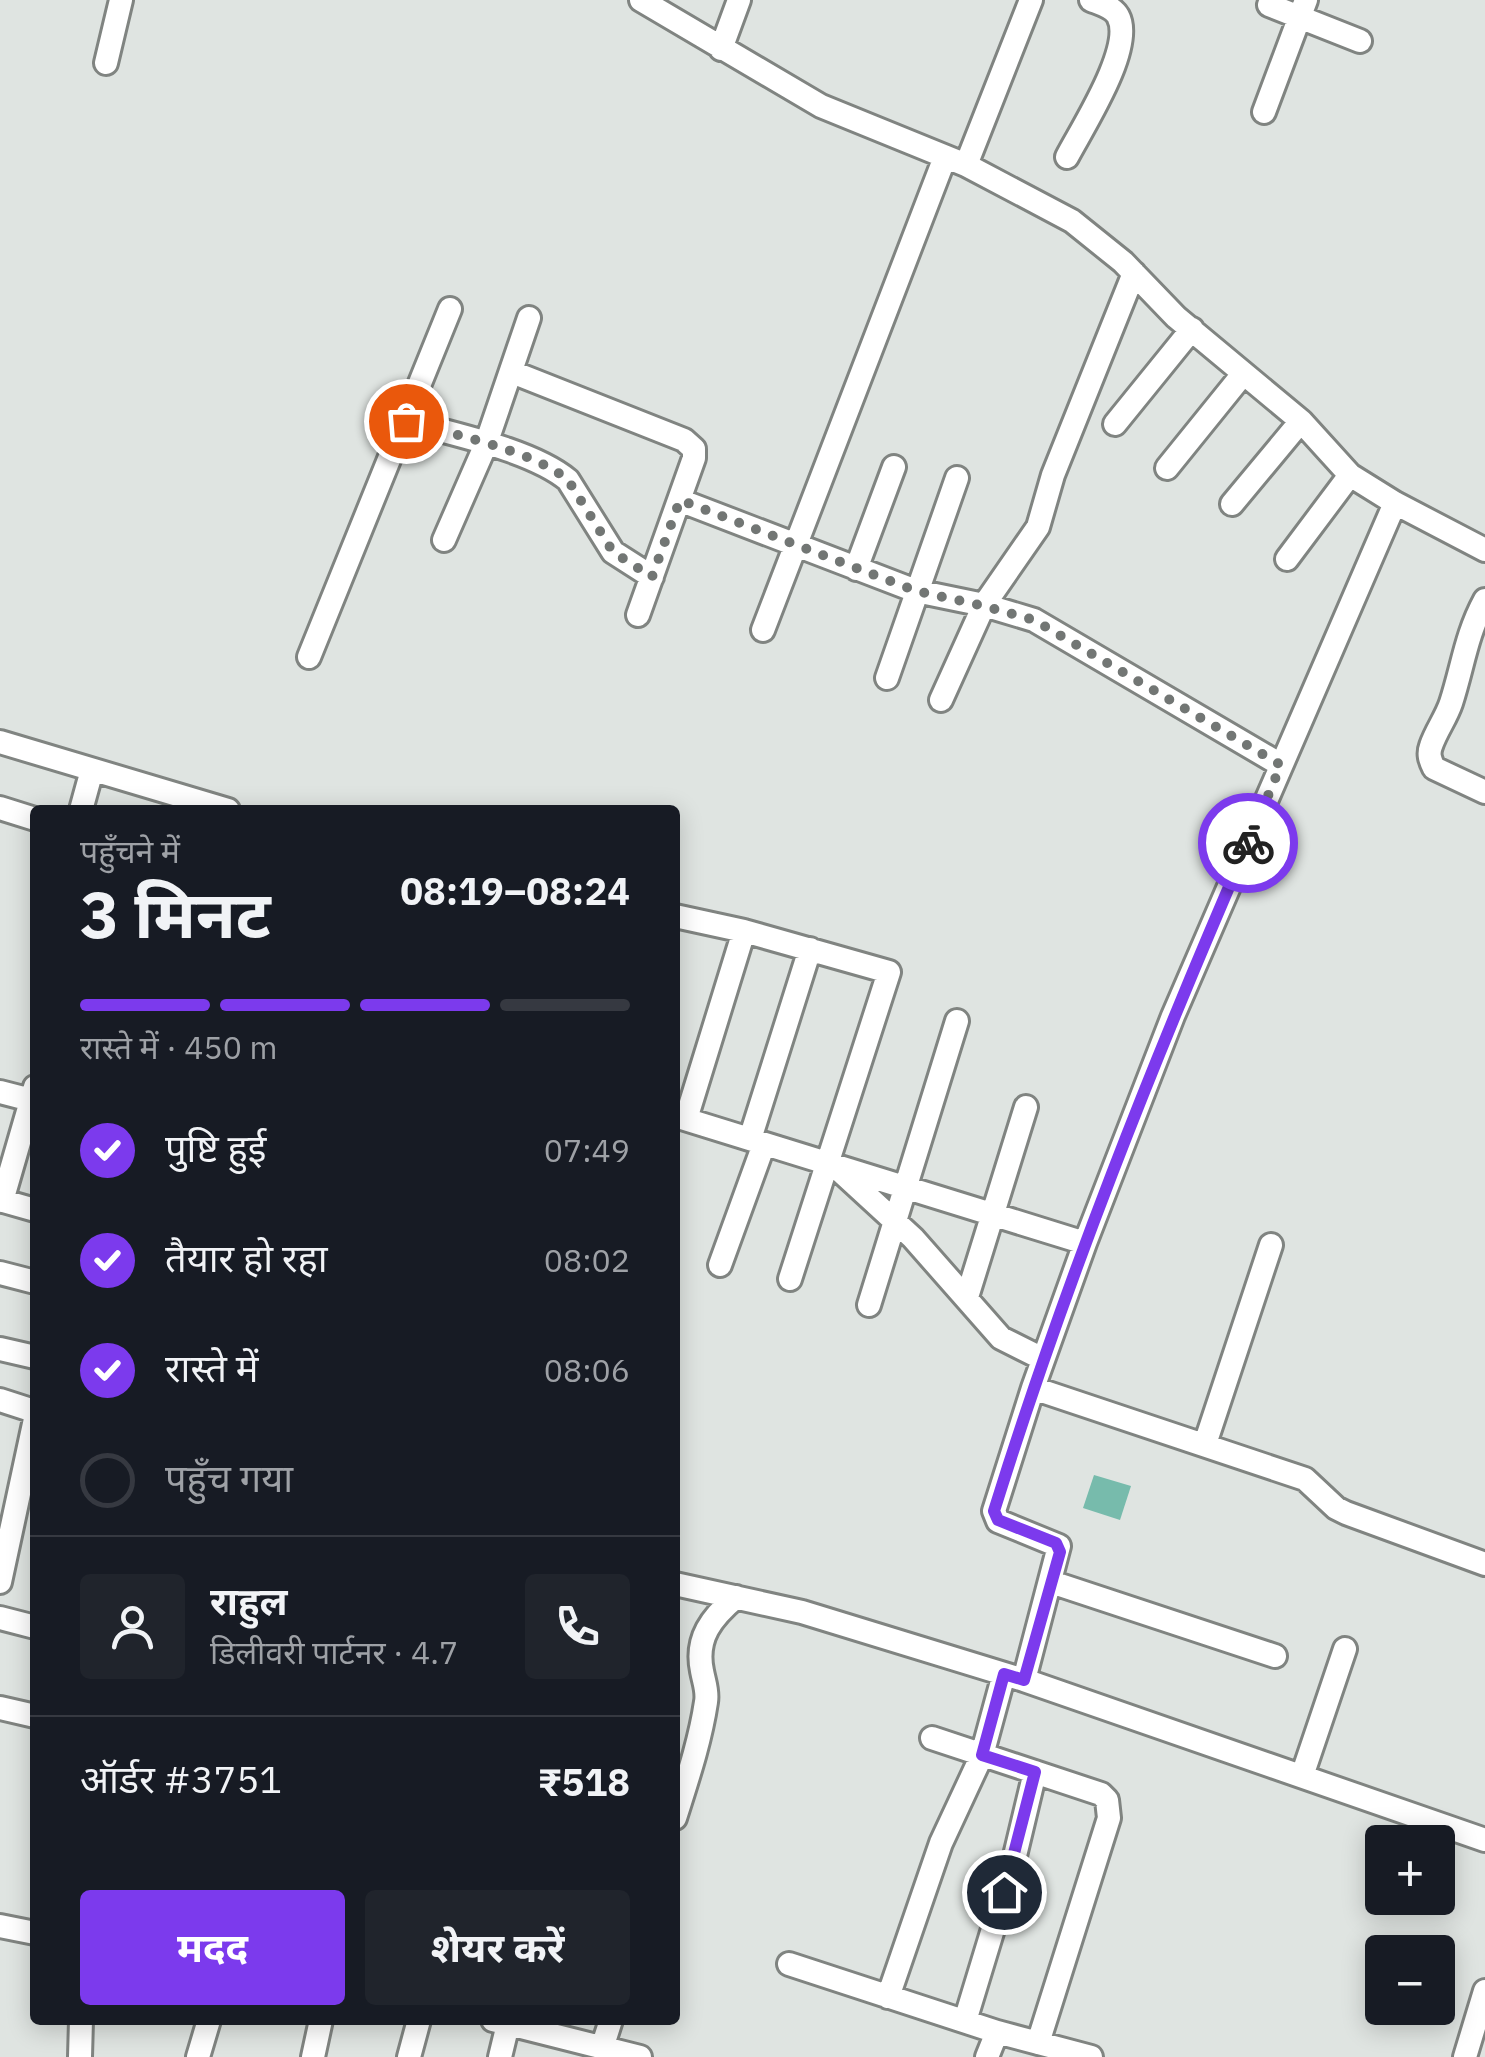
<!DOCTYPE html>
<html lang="hi">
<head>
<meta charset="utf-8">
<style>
  body { margin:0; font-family:"IBM Plex Sans","Noto Sans Devanagari",sans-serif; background:#20242c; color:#f1f3f6; height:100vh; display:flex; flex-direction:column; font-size:38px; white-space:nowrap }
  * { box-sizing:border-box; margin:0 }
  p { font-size:32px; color:#9ea1a6 }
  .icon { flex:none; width:55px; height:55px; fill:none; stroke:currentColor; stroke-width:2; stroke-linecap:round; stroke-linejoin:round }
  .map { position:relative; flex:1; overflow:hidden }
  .drawer { position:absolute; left:30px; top:805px; width:650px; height:1220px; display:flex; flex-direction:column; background:#171b24; border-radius:10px; box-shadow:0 5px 25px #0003 }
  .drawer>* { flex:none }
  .tools { position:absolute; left:1365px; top:1825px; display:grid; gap:20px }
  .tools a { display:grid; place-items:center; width:90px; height:90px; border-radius:10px; background:#171b24; box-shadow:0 5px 25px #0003; font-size:50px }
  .pin { position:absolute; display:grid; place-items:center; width:85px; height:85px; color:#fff; margin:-42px; border:5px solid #fff; border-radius:50%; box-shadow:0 2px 10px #0007 }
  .courier { position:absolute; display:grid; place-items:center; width:100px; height:100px; margin:-50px; border:8px solid #7c3aed; border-radius:50%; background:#fff; color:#222; box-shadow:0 2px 12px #0007 }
  .summary em { font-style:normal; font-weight:700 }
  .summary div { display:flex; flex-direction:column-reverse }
  .summary { display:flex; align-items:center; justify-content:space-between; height:170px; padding:0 50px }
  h1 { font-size:65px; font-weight:700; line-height:75px }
  .bar { display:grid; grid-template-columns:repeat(4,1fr); gap:15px 10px; align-content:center; height:120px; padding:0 50px }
  .bar i { height:12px; border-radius:8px; background:#363941 }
  .bar .active { background:#7c3aed }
  .bar p { grid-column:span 4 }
  .line { display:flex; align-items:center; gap:25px; padding:0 50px; border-top:2px solid #363941 }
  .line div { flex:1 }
  .round { display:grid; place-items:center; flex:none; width:105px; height:105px; border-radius:10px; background:#20242c }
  ol { padding:0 50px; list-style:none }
  li { display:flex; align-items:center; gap:30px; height:110px }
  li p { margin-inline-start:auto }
  li .icon { padding:10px; border-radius:50%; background:#7c3aed; color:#fff; stroke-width:4 }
  li:last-child { color:#9ea1a6 }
  li i { width:55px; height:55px; border:5px solid #363941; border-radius:50% }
  .action { display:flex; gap:20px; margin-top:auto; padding:20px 50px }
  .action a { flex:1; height:115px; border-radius:10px; background:#7c3aed; color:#fff; font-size:40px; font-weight:700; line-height:115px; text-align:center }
  .action a+a { background:#20242c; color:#f1f3f6 }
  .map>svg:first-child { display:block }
</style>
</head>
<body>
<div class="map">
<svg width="1485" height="2057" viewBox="0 0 1485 2057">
  <rect width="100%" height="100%" fill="#dfe4e1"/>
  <path fill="#77bbac" d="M1094 1475 1131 1486 1120 1520 1083 1508Z"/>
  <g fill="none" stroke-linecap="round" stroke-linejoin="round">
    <g stroke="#808481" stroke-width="28">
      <path id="minor" d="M641 0 821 106 966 165 1072 221 1123 262 1176 317 1301 421 1350 475 1395 503 1485 550
        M1269 5 1360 41
        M721 49 739 0
        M106 63 121 0
        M1264 112 1306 0
        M1067 157C1082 128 1135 47 1118 16 1113 7 1101 4 1091 0
        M966 165 1031 0
        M512 372 684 440 694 449V458L638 615
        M406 421C452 434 532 450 568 480L613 552 652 577
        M1115 424 1192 329
        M1167 468 1243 374
        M679 500 916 591 984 605 1034 620 1281 765
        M1232 504 1301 421
        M444 540 486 444 529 318
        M1287 559 1350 475
        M856 569 894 467
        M763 630 945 157
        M309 657 450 309
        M887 678 957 478
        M941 700 984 605 1038 527 1053 475 1134 273
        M0 742 228 810
        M1485 792 1434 768C1430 760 1428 754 1431 746 1436 731 1446 718 1451 703 1463 666 1466 635 1485 600
        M0 808 35 819
        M81 810 92 770
        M675 916 744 931 889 972 790 1279
        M0 1092 35 1101
        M675 1116 1085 1243 1033 1388 994 1511 998 1521 1059 1546 1024 1680 1485 1840
        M686 1119 744 931
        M750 1139 810 949
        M839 1170 913 1238 1001 1338 1043 1359
        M0 1200 35 1210
        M2 1201 35 1087
        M1085 1243 1173 1016 1395 503
        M720 1265 764 1144
        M0 1273 35 1282
        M967 1297 1026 1107
        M869 1305 957 1021
        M0 1349 35 1357
        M1033 1388 1305 1479 1336 1508 1346 1513 1485 1564
        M0 1400 34 1411 35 1419 0 1582
        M1205 1444 1271 1245
        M1051 1582 1275 1656
        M675 1584 802 1612 1024 1680
        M0 1618 35 1627
        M0 1708 35 1716
        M932 1738 1101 1794 1107 1800 1109 1818 1038 2043
        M1302 1776 1345 1649
        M675 1818C687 1780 700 1742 706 1702 708 1691 704 1682 702 1671 695 1638 712 1617 736 1597
        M0 1926 35 1933
        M789 1964 997 2032
        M888 1997 941 1843 982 1755 1004 1674
        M493 2020 640 2057
        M965 2021 1014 1860 1035 1772
        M603 2045 611 2020
        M80 2057 81 2020
        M198 2057 209 2020
        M313 2057 321 2020
        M409 2057 419 2020
        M500 2057 508 2024
        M987 2057 997 2032 1091 2057
        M1465 2057 1485 1991"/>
    </g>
    <use href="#minor" stroke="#fff" stroke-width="22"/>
  </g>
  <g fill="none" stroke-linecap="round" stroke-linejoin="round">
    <path stroke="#727674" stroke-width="10" stroke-dasharray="0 18" d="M406 421C453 435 532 450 568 480L613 552 652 577 680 500 916 591 984 606 1034 620 1281 765 1248 843"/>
    <path stroke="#7c3aed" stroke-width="12" d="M1004 1892 1035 1772 982 1755 1004 1674 1024 1680 1060 1552 1056 1543 998 1520 994 1511C1065 1283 1153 1062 1248 843"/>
  </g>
</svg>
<div class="tools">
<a>+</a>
<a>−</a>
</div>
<div class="pin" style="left:406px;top:421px;background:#ea580c"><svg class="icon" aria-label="bag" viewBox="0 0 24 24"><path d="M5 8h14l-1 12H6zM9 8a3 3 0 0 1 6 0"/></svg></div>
<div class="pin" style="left:1004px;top:1892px;background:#1f2937"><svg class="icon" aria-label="home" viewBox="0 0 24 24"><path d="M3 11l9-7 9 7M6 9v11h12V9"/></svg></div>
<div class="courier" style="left:1248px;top:843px"><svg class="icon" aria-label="bike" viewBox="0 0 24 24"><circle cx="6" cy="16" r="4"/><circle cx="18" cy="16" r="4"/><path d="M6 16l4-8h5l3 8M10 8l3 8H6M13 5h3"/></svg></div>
<section class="drawer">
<div class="summary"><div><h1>3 मिनट</h1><p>पहुँचने में</p></div><em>08:19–08:24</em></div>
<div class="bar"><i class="active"></i><i class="active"></i><i class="active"></i><i></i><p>रास्ते में · 450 m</p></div>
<ol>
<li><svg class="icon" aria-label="check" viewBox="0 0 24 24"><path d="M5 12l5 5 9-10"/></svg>पुष्टि हुई<p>07:49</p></li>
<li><svg class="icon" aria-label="check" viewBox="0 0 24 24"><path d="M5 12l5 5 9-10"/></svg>तैयार हो रहा<p>08:02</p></li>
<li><svg class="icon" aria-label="check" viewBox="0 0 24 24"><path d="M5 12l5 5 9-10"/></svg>रास्ते में<p>08:06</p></li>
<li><i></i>पहुँच गया</li>
</ol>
<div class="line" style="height:180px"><a class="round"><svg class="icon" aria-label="person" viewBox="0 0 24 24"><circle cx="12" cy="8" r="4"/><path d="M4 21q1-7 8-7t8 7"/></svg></a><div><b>राहुल</b><p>डिलीवरी पार्टनर · 4.7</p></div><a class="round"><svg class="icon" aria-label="phone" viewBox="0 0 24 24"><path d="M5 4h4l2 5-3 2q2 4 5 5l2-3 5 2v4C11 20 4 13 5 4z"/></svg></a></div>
<div class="line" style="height:130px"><div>ऑर्डर #3751</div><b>₹518</b></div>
<div class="action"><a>मदद</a><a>शेयर करें</a></div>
</section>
</div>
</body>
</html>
